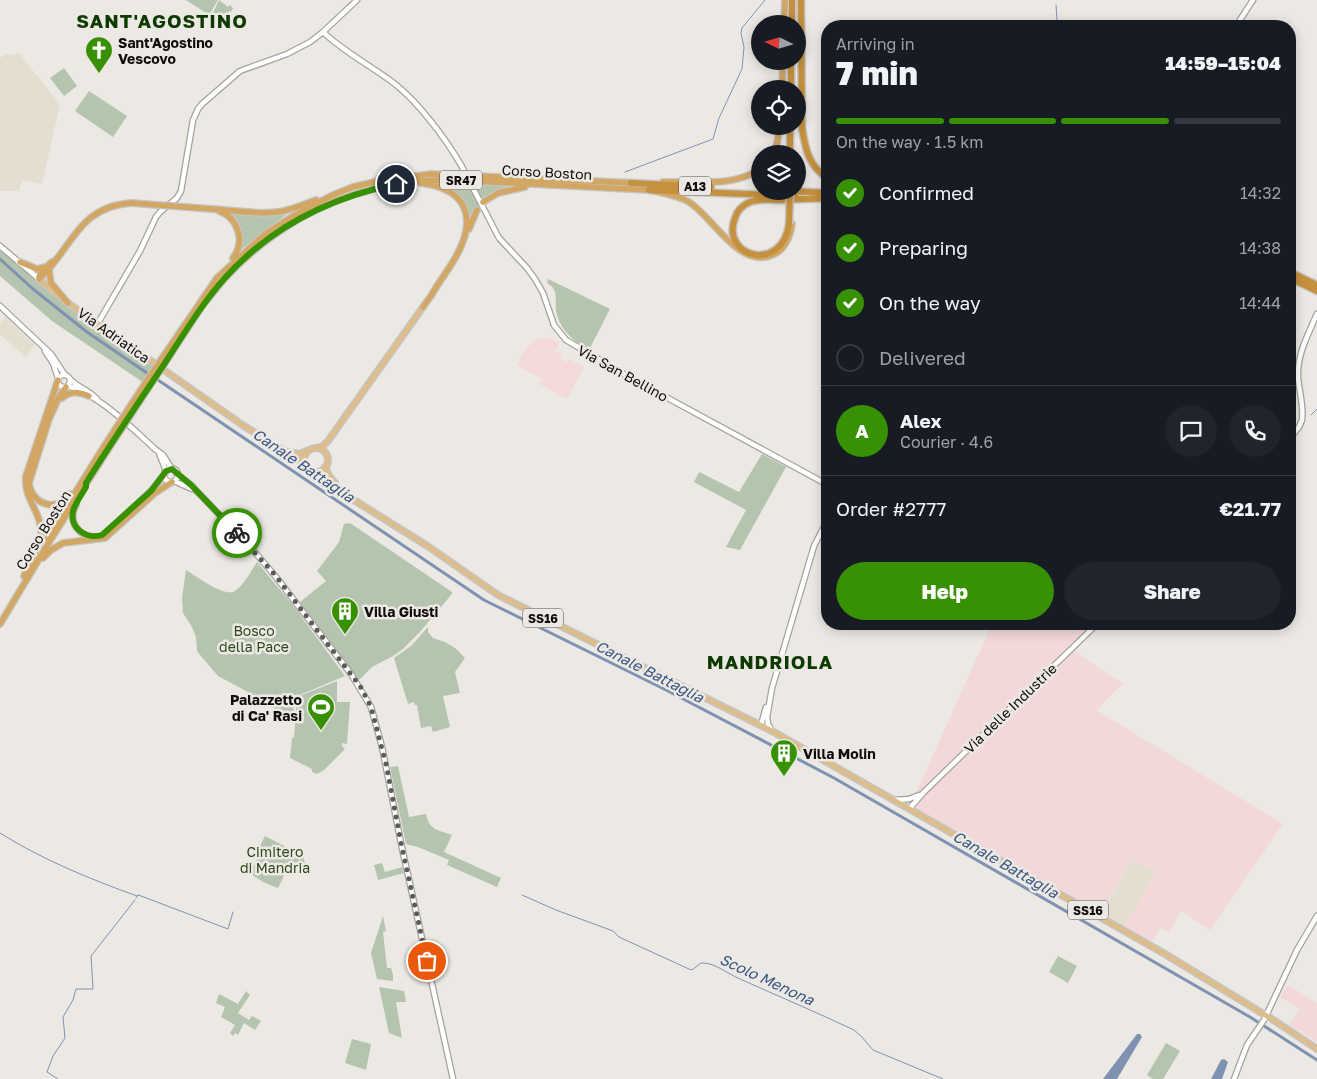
<!DOCTYPE html>
<html lang="en">
<head>
<meta charset="utf-8">
<style>
  body { margin:0; font-family:"Golos Text",sans-serif; background:#20242c; color:#f1f3f6; height:100vh; display:flex; flex-direction:column; font-size:19px; white-space:nowrap }
  * { box-sizing:border-box; margin:0 }
  p { font-size:16px; color:#9ea1a6 }
  .icon { flex:none; width:28px; height:28px; fill:none; stroke:currentColor; stroke-width:2; stroke-linecap:round; stroke-linejoin:round }
  .map { position:relative; flex:1; overflow:hidden }
  .panel { position:absolute; left:821px; top:20px; width:475px; height:610px; display:flex; flex-direction:column; background:#171b24; border-radius:20px; box-shadow:0 2px 12px #0003 }
  .panel>* { flex:none }
  .needle { width:32px; rotate:275deg }
  .controls { position:absolute; left:751px; top:15px; display:grid; gap:10px }
  .controls a { display:grid; place-items:center; width:55px; height:55px; border-radius:50%; background:#171b24; box-shadow:0 2px 12px #0003; font-size:25px }
  .pin { position:absolute; display:grid; place-items:center; width:42px; height:42px; color:#fff; margin:-21px; border:2px solid #fff; border-radius:50%; box-shadow:0 1px 5px #0007 }
  .courier { position:absolute; display:grid; place-items:center; width:50px; height:50px; margin:-25px; border:4px solid #379103; border-radius:50%; background:#fff; color:#222; box-shadow:0 1px 6px #0007 }
  .head em { font-style:normal; font-weight:800 }
  .head div { display:flex; flex-direction:column-reverse }
  .head { display:flex; align-items:center; justify-content:space-between; height:85px; padding:0 15px }
  h1 { font-size:32px; font-weight:800; line-height:38px }
  .bar { display:grid; grid-template-columns:repeat(4,1fr); gap:8px 5px; align-content:center; height:60px; padding:0 15px }
  .bar i { height:6px; border-radius:4px; background:#363941 }
  .bar .active { background:#379103 }
  .bar p { grid-column:span 4 }
  .line { display:flex; align-items:center; gap:12px; padding:0 15px; border-top:1px solid #363941 }
  .line div { flex:1 }
  .round { display:grid; place-items:center; flex:none; width:52px; height:52px; border-radius:26px; background:#20242c }
  ol { padding:0 15px; list-style:none }
  li { display:flex; align-items:center; gap:15px; height:55px }
  li p { margin-inline-start:auto }
  li .icon { padding:5px; border-radius:50%; background:#379103; color:#fff; stroke-width:4 }
  li:last-child { color:#9ea1a6 }
  li i { width:28px; height:28px; border:2px solid #363941; border-radius:50% }
  .primary-button { display:flex; gap:10px; margin-top:auto; padding:10px 15px }
  .primary-button a { flex:1; height:58px; border-radius:30px; background:#379103; color:#fff; font-size:20px; font-weight:800; line-height:58px; text-align:center }
  .primary-button a+a { background:#20242c; color:#f1f3f6 }
  .map>svg:first-child { display:block }
</style>
</head>
<body>
<div class="map">
<svg width="1317" height="1079" viewBox="0 0 1317 1079">
  <rect width="100%" height="100%" fill="#ece9e4"/>
  <path fill="#e4ded1" d="M18 52 60 104 42 184 22 180 19 191H0V58L6 54 14 55Z
    M6 317 35 345 25 357 0 334V323Z
    M1132 859 1156 872 1124 927 1102 913Z"/>
  <path fill="#f3d8da" d="M992 624H1095L1070 648 1123 684 1096 710 1283 824 1210 930 1181 911 1169 932 1160 928 1151 943 1124 927 1156 872 1132 859 1101 913 910 806Z
    M1288 985 1317 1003V1042L1289 1025 1299 1009 1280 997Z"/>
  <path fill="#f3d9d7" d="M549 338 560 342 555 351 562 355 561 359 567 362 569 359 584 367 567 399 540 384 542 379 517 365 519 361 518 360 532 342 538 339Z"/>
  <path fill="#b5c4ae" d="M186 0H218L209 15Z
    M219 0 228 7 230 5 233 8 231 12 229 11 224 19 226 21 224 23 211 17Z
    M64 68 77 86 64 96 50 78Z
    M89 91 127 116 113 137 75 111Z
    M443 184 506 186V188C486 195 481 199 471 217H468L467 210 442 186Z
    M213 209 286 212 287 214 239 251 240 245 232 219Z
    M0 250 52 294 154 367 144 383 52 321 0 276Z
    M548 279 610 309 589 350C575 342 561 331 557 315 553 303 561 290 547 283Z
    M762 454 786 467 740 550 726 547 746 510 694 482 699 472 739 492Z
    M350 523 452 592V594L419 633 403 649 393 656 372 667 359 680 300 602 326 581 317 571 339 542 344 524Z
    M257 562 292 604 345 676 295 697 293 717 259 701 248 692 218 676 201 656 197 651 196 637 192 627 183 613 182 598 186 570C196 576 225 598 235 591 244 585 251 571 257 562Z
    M428 627V632L433 638 445 642 455 648 465 658 455 672 460 693 443 696 450 727 433 732 431 726 421 728 417 705H415L414 702 408 704 394 658 411 646Z
    M337 681V702H350L347 744 342 743V746L345 749 324 770 317 774 312 772V769L290 758 292 738 294 737 297 697Z
    M398 766 409 817 426 814C429 830 438 830 452 835L444 852 501 878 497 887 447 865 449 860 418 847 406 844 390 767Z
    M265 836 303 856 305 863 291 867 289 866 278 888 265 883 249 873 260 854 257 852Z
    M382 863 385 872 402 867 404 873 378 880 374 865Z
    M383 916 386 931 383 932 387 968H391L393 975V981L377 979 371 953Z
    M1058 956 1077 966 1068 983 1049 972Z
    M379 987 404 991 406 1002H396L402 1038 389 1033Z
    M246 991 250 995 238 1013 249 1020 252 1016 261 1021 255 1030 244 1023 238 1035 235 1033 233 1036 230 1033 235 1025 221 1017 225 1007 216 1003 219 994 238 1004Z
    M352 1039 371 1044 366 1070 345 1063Z
    M1166 1043 1180 1051 1163 1079H1153L1147 1075Z"/>
  <path fill="#7f92b1" d="M1137 1034H1140L1142 1037 1117 1079H1103Z
    M1224 1059 1228 1062 1222 1079H1211L1221 1060Z"/>
  <g fill="none" stroke-linecap="round" stroke-linejoin="round">
    <path stroke="#7f92b1" stroke-width="1" d="M1054 26 1057 20 1056 5
      M625 172 713 139 719 118 742 69 744 47 741 33 742 28 765 0
      M1311 415 1317 409
      M0 833C43 860 90 879 137 896
      M522 895 556 910 613 931 619 937 689 969 692 970 701 963C714 962 728 974 740 979 778 996 816 1012 854 1030L861 1036 873 1050 943 1079
      M136 898 138 895 141 896 228 929 233 912
      M58 1079 47 1072 53 1056 65 1038 63 1017 73 1000 76 989H93L91 956 135 900"/>
    <path stroke="#7f92b1" stroke-width="3" d="M0 259 33 289 87 332 150 375
      M155 378 484 600 668 691 834 778 1250 1017 1317 1060"/>
    <g stroke="#a4a29d" stroke-width="7">
      <path id="tertiary" d="M1236 26 1253 0
        M323 32C345 53 372 66 395 84 419 103 446 139 461 165
        M474 190 499 238 527 268 535 279 543 293 554 325 566 340 629 377 828 485
        M0 306 51 354 65 375
        M98 323 140 251 156 217 160 212 177 198 181 191 193 120 198 109 202 104 240 71 287 54 310 42 323 32 357 0
        M45 351 53 363 58 378
        M58 381a6 6 0 1 1 12 0a6 6 0 1 1-12 0Z
        M70 379C77 387 89 390 97 399
        M68 386C98 394 132 428 155 449L163 455 172 469
        M1290 438 1299 427 1302 420C1304 407 1299 391 1298 377 1297 354 1308 335 1317 314
        M159 453 166 471
        M164 475a7 7 0 1 1 14 0a7 7 0 1 1-14 0Z
        M177 474 191 485 253 550 276 577 351 674 371 707 382 747 402 848 453 1079
        M174 481 192 489
        M761 725 766 707
        M772 731 768 724 767 717 772 688 814 546 828 519
        M895 800 909 799 919 795
        M909 809 924 792 1097 624
        M1234 1079 1247 1045 1264 1020 1297 950 1317 916"/>
    </g>
    <g stroke="#a4a29d" stroke-width="7">
      <path id="secondary" d="M0 246 39 279"/>
    </g>
    <g stroke="#c5c5c5" stroke-width="8">
      <path id="primary" d="M39 279 68 303 244 426 305 464
        M317 448 323 446 328 441 423 307
        M304 460a12 12 0 1 1 24 0a12 12 0 1 1-24 0Z
        M288 452 300 454 306 451
        M325 467 330 477 335 483
        M317 472 338 490 429 547 498 595 772 731 1165 954 1275 1021 1317 1049"/>
    </g>
    <g stroke="#c5c5c5" stroke-width="8">
      <path id="trunk" d="M784 24 785 0
        M782 89 783 61
        M773 154 777 143 780 126
        M663 182C695 181 732 188 760 169
        M421 183C469 189 478 220 454 260 447 272 438 283 431 296
        M483 202 498 193 525 187
        M212 209C233 210 257 215 278 212 291 210 303 205 316 200
        M219 211C238 218 246 241 233 258
        M469 229 477 210
        M20 262 37 269 46 267
        M49 270 51 283 68 303
        M39 277 42 271 52 262
        M217 278 265 234 293 216 333 195 353 187 379 181 431 174 636 183
        M39 279C73 248 77 207 131 203
        M224 279C286 213 362 179 454 180L649 190C662 193 678 195 689 202 714 218 739 269 772 255 785 250 790 237 792 224
        M423 307 433 293
        M66 387 59 397 49 419 29 483C32 505 57 513 70 494
        M62 398C71 390 79 392 89 396
        M76 505C67 521 79 538 97 537
        M113 527 151 491 164 475
        M47 538 103 448
        M43 558 51 550 63 543 105 538 155 493 172 482
        M24 576C29 563 39 550 41 536 43 513 23 499 26 476L58 380
        M0 624 51 539 107 451"/>
    </g>
    <g stroke="#c5c5c5" stroke-width="9">
      <path id="motorway" d="M801 0 802 128C805 147 809 168 828 178
        M792 24V0
        M791 89V61
        M790 154V126
        M631 183 711 187
        M649 190 795 196
        M789 191 828 193
        M789 224C782 274 720 257 735 218 737 211 743 205 750 202 760 198 771 200 781 200 797 199 812 199 828 198
        M1290 272 1317 285
        M1290 278 1317 291"/>
    </g>
    <use href="#tertiary" stroke="#fff" stroke-width="4.5"/>
    <use href="#secondary" stroke="#fff" stroke-width="4.5"/>
    <use href="#primary" stroke="#ddbd8b" stroke-width="5"/>
    <use href="#trunk" stroke="#d2a764" stroke-width="5.5"/>
    <use href="#motorway" stroke="#c6913e" stroke-width="6"/>
    <g stroke="#a4a29d" stroke-width="7" stroke-linecap="butt">
      <path id="tertiary-bridge" d="M461 165 474 190"/>
    </g>
    <g stroke="#c5c5c5" stroke-width="8" stroke-linecap="butt">
      <path id="trunk-bridge" d="M131 203 212 209
        M103 448 150 376 217 278
        M107 451 202 306 224 279"/>
    </g>
    <g stroke="#c5c5c5" stroke-width="9" stroke-linecap="butt">
      <path id="motorway-bridge" d="M789 224 790 191"/>
    </g>
    <use href="#tertiary-bridge" stroke="#fff" stroke-width="4.5"/>
    <use href="#trunk-bridge" stroke="#d2a764" stroke-width="5.5"/>
    <use href="#motorway-bridge" stroke="#c6913e" stroke-width="6"/>
  </g>
  <g fill="none" stroke-linecap="round" stroke-linejoin="round">
    <path stroke="#5c5b58" stroke-width="5" stroke-dasharray="0 9" d="M237 533 276 576 310 621 360 686 371 707 386 764 402 848 427 961"/>
    <path stroke="#379103" stroke-width="6" d="M237 533 191 485 172 469 166 471 151 491 102 535C86 540 67 527 74 508 77 501 82 494 86 487V483C112 442 138 403 165 363 184 334 201 305 224 279 270 227 329 198 396 184"/>
  </g>
  <defs>
    <g id="church-pin" transform="scale(1.4375)"><path d="M0 17L-7.5 6A9.5 9.5 0 1 1 7.5 6Z" fill="#379103" stroke="#ece9e4"/><path d="M-1.2-6h2.4v3.5h3.3v2.4h-3.3V6h-2.4V-.1h-3.3v-2.4h3.3Z" fill="#fff"/></g>
    <g id="building-pin" transform="scale(1.4375)"><path d="M0 17L-7.5 6A9.5 9.5 0 1 1 7.5 6Z" fill="#379103" stroke="#ece9e4"/><path d="M-4-6H4V6H1V3H-1V6H-4ZM-2.5-4.3h1.7v1.8h-1.7ZM.8-4.3h1.7v1.8H.8ZM-2.5-1h1.7V.8h-1.7ZM.8-1h1.7V.8H.8Z" fill="#fff"/></g>
    <g id="stadium-pin" transform="scale(1.4375)"><path d="M0 17L-7.5 6A9.5 9.5 0 1 1 7.5 6Z" fill="#379103" stroke="#ece9e4"/><path d="M0-5a6.5 5 0 1 0 0 10a6.5 5 0 1 0 0-10ZM-3.5-1.8h7v3.6h-7Z" fill="#fff"/></g>
  </defs>
  <g fill-rule="evenodd">
    <use href="#church-pin" x="99" y="50"/>
    <use href="#building-pin" x="345" y="611"/>
    <use href="#stadium-pin" x="321" y="707"/>
    <use href="#building-pin" x="784" y="753"/>
  </g>
  <g text-anchor="middle" dominant-baseline="central" stroke-width="5" stroke-linejoin="round" paint-order="stroke">
    <g fill="#ece9e4" stroke="#51504d" stroke-width="1">
      <rect x="440" y="170.5" width="42" height="19" rx="4"/>
      <rect x="679" y="176.5" width="32" height="19" rx="4"/>
      <rect x="523" y="608.5" width="40" height="19" rx="4"/>
      <rect x="1068" y="900.5" width="40" height="19" rx="4"/>
    </g>
    <g font-size="12" font-weight="bold" fill="#0f0e0c">
      <text x="461" y="180">SR47</text>
      <text x="695" y="186">A13</text>
      <text x="543" y="618">SS16</text>
      <text x="1088" y="910">SS16</text>
    </g>
    <g font-size="14" font-weight="bold" fill="#0f0e0c" stroke="#ece9e4" text-anchor="start">
      <text x="118" y="42">Sant'Agostino<tspan x="118" dy="16">Vescovo</tspan></text>
      <text x="364" y="611">Villa Giusti</text>
      <text x="302" y="699" text-anchor="end">Palazzetto<tspan x="302" dy="16">di Ca' Rasi</tspan></text>
      <text x="803" y="753">Villa Molin</text>
    </g>
    <g font-size="14" fill="#0f0e0c" stroke="#ece9e4">
      <text transform="translate(547 172) rotate(3)">Corso Boston</text>
      <text transform="translate(114 335) rotate(35)">Via Adriatica</text>
      <text transform="translate(623 373) rotate(29)">Via San Bellino</text>
      <text transform="translate(43 530) rotate(-58)">Corso Boston</text>
      <text transform="translate(1010 708) rotate(-44)">Via delle Industrie</text>
    </g>
    <g font-size="14" fill="#2c491b" stroke="#ece9e4">
      <text x="254" y="630">Bosco<tspan x="254" dy="16">della Pace</tspan></text>
      <text x="275" y="851">Cimitero<tspan x="275" dy="16">di Mandria</tspan></text>
    </g>
    <g font-size="15" font-style="italic" fill="#395581" stroke="#ece9e4">
      <text transform="translate(304 465) rotate(34)">Canale Battaglia</text>
      <text transform="translate(650 671) rotate(27)">Canale Battaglia</text>
      <text transform="translate(1006 864) rotate(30)">Canale Battaglia</text>
      <text transform="translate(767 979) rotate(25)">Scolo Menona</text>
    </g>
    <g font-size="19" font-weight="bold" letter-spacing="1" fill="#0e3a00" stroke="#ece9e4">
      <text x="162" y="20">SANT'AGOSTINO</text>
      <text x="770" y="661">MANDRIOLA</text>
    </g>
  </g>
</svg>
<div class="controls">
<a><svg class="needle" viewBox="-14 -14 28 28"><path d="M0-13l5 13h-10z" fill="#e53935"/><path d="M0 13l5-13h-10z" fill="#9ea1a6"/></svg></a>
<a><svg class="icon" aria-label="locate" viewBox="0 0 24 24"><circle cx="12" cy="12" r="6"/><path d="M12 2v4M12 18v4M2 12h4M18 12h4"/></svg></a>
<a><svg class="icon" aria-label="layers" viewBox="0 0 24 24"><path d="M12 4l9 5-9 5-9-5zM3 14l9 5 9-5"/></svg></a>
</div>
<div class="pin" style="left:427px;top:961px;background:#ea580c"><svg class="icon" aria-label="bag" viewBox="0 0 24 24"><path d="M5 8h14l-1 12H6zM9 8a3 3 0 0 1 6 0"/></svg></div>
<div class="pin" style="left:396px;top:184px;background:#1f2937"><svg class="icon" aria-label="home" viewBox="0 0 24 24"><path d="M3 11l9-7 9 7M6 9v11h12V9"/></svg></div>
<div class="courier" style="left:237px;top:533px"><svg class="icon" aria-label="bike" viewBox="0 0 24 24"><circle cx="6" cy="16" r="4"/><circle cx="18" cy="16" r="4"/><path d="M6 16l4-8h5l3 8M10 8l3 8H6M13 5h3"/></svg></div>
<section class="panel">
<div class="head"><div><h1>7 min</h1><p>Arriving in</p></div><em>14:59–15:04</em></div>
<div class="bar"><i class="active"></i><i class="active"></i><i class="active"></i><i></i><p>On the way · 1.5 km</p></div>
<ol>
<li><svg class="icon" aria-label="check" viewBox="0 0 24 24"><path d="M5 12l5 5 9-10"/></svg>Confirmed<p>14:32</p></li>
<li><svg class="icon" aria-label="check" viewBox="0 0 24 24"><path d="M5 12l5 5 9-10"/></svg>Preparing<p>14:38</p></li>
<li><svg class="icon" aria-label="check" viewBox="0 0 24 24"><path d="M5 12l5 5 9-10"/></svg>On the way<p>14:44</p></li>
<li><i></i>Delivered</li>
</ol>
<div class="line" style="height:90px"><b class="round" style="background:#379103;color:#fff">A</b><div><b>Alex</b><p>Courier · 4.6</p></div><a class="round"><svg class="icon" aria-label="chat" viewBox="0 0 24 24"><path d="M4 5h16v11H9l-5 4z"/></svg></a><a class="round"><svg class="icon" aria-label="phone" viewBox="0 0 24 24"><path d="M5 4h4l2 5-3 2q2 4 5 5l2-3 5 2v4C11 20 4 13 5 4z"/></svg></a></div>
<div class="line" style="height:65px"><div>Order #2777</div><b>€21.77</b></div>
<div class="primary-button"><a>Help</a><a>Share</a></div>
</section>
</div>
</body>
</html>
